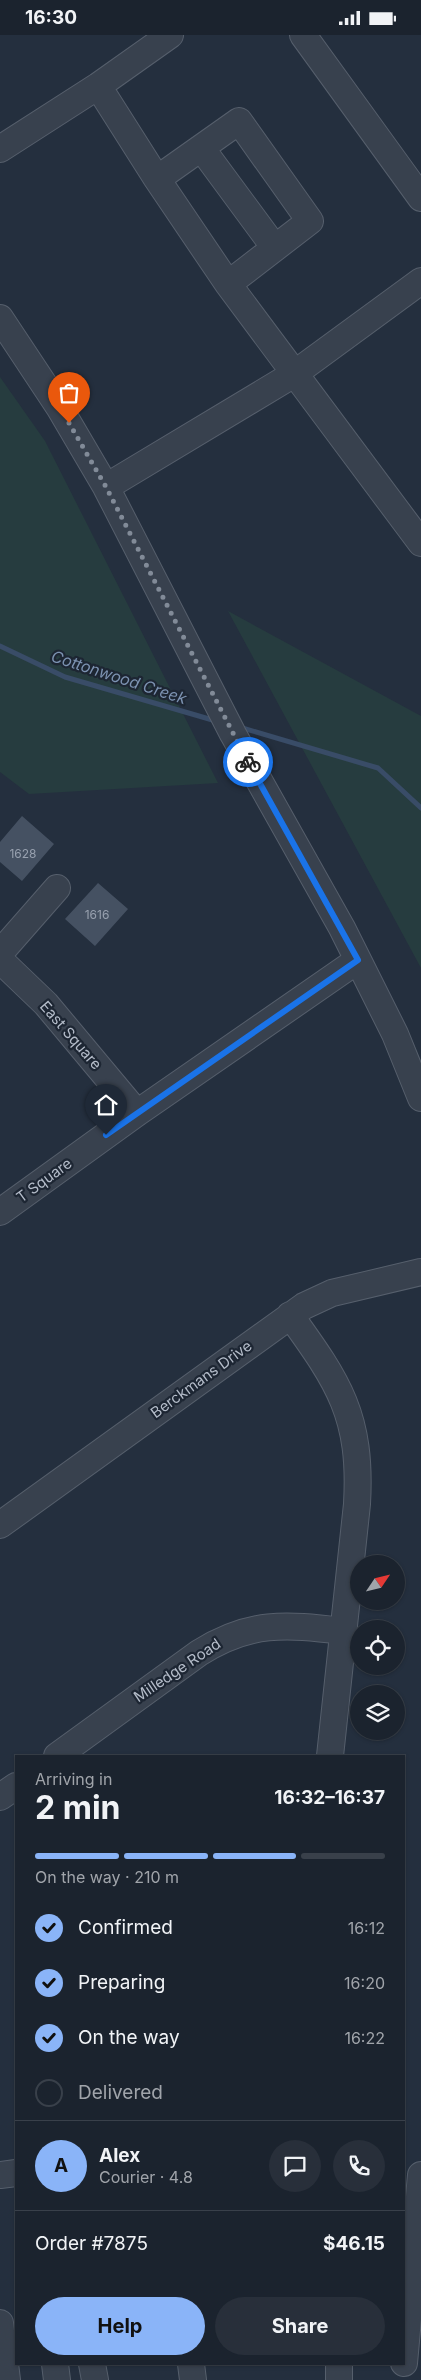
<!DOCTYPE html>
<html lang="en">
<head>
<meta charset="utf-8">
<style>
  body { margin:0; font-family:Inter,sans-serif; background:#282f3a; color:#f1f3f6; height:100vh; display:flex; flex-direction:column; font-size:19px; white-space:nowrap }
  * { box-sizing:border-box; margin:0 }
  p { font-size:16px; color:#a0a4aa }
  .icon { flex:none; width:28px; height:28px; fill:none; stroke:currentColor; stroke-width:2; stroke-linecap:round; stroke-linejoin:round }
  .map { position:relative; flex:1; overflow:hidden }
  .sheet { position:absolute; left:15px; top:1720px; width:390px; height:610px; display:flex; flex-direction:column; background:#1b232e; border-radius:0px; box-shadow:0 1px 4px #0004,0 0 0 1px #39404a }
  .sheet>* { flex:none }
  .needle { width:32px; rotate:55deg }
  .tools { position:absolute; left:350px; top:1520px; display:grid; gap:10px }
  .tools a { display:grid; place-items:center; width:55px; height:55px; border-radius:50%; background:#1b232e; box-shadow:0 1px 4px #0004,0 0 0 1px #39404a; font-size:25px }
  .pin { position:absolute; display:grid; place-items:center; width:42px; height:42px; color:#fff; margin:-51px -21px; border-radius:50% 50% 50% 0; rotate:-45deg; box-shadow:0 0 5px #0007 }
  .pin .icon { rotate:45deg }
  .courier { position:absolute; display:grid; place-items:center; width:50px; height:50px; margin:-25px; border:4px solid #1a73e8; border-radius:50%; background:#fff; color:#222; box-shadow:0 1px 6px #0007 }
  .overview em { font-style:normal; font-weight:700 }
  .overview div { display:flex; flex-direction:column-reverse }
  .overview { display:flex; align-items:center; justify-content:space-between; height:85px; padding:0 20px }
  h1 { font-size:32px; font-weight:700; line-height:38px }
  .bar { display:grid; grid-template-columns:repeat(4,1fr); gap:8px 5px; align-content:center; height:60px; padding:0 20px }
  .bar i { height:6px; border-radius:4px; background:#39404a }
  .bar .selected { background:#8ab4f8 }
  .bar p { grid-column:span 4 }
  .line { display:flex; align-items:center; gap:12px; padding:0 20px; border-top:1px solid #39404a }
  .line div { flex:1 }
  .round { display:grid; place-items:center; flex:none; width:52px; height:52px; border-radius:26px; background:#282f3a }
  ol { padding:0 20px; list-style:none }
  li { display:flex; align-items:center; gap:15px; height:55px }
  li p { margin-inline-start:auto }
  li .icon { padding:5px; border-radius:50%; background:#8ab4f8; color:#111; stroke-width:4 }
  li:last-child { color:#a0a4aa }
  li i { width:28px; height:28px; border:2px solid #39404a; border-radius:50% }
  .action { display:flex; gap:10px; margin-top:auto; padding:10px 20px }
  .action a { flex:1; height:58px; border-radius:30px; background:#8ab4f8; color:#111; font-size:20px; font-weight:700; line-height:58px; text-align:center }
  .action a+a { background:#282f3a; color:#f1f3f6 }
  .status { display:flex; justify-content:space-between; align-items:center; height:35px; padding:0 25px; background:#1b232e; direction:ltr }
  .status svg { height:14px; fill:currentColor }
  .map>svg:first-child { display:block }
</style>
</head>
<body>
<div class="status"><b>16:30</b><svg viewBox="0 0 49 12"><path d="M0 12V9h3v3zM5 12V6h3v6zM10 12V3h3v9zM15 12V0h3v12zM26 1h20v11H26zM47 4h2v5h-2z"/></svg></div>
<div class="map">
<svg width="421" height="2345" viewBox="0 0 421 2345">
  <rect width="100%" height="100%" fill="#242f3e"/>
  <path fill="#263c3f" d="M0 342 45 406 218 748 29 759 0 737Z
    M228 576 421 681V933Z"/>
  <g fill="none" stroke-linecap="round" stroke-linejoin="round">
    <path stroke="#394c67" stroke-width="5" d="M0 611 65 642 216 686
      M239 692 378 733 421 773"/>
  </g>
  <path fill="#455162" d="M22 781 54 809 22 846 0 827V807Z
    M98 848 128 874 95 911 65 884Z"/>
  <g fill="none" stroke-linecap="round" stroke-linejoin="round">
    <g stroke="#565f6c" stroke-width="28">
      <path id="minor" d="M303 0 421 163
        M98 51 157 144 228 249 421 508
        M0 114 98 51 170 0
        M202 114 275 213
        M157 144 239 86 310 186 228 249
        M0 283 59 372 106 452 233 699 342 893 395 999 421 1063
        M106 452 294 339 421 246
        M0 918 57 853
        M0 925 46 969 137 1078
        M0 1177 137 1078 358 925
        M290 1280C339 1348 362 1381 357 1469L330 1721
        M0 1490 304 1271 332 1258 421 1237
        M57 1721 199 1618C250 1586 285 1589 343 1596
        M0 1762 16 1751
        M0 2140 16 2138
        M0 2288 7 2345
        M404 2328 421 2140
        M55 2329 57 2345
        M92 2329 95 2345
        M191 2329 193 2345
        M339 2345V2329"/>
    </g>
    <use href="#minor" stroke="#38414e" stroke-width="26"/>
  </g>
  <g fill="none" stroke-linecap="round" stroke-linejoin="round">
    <path stroke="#828b98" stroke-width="5" stroke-dasharray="0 9" d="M69 388 106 452 248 727"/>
    <path stroke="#1a73e8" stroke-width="6" d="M106 1100 358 925 248 727"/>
  </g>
  <g text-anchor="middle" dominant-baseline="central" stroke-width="4.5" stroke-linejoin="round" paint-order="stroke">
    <g font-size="12" fill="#98a1af">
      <text x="23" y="818">1628</text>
      <text x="97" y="879">1616</text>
    </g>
    <g font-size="15" fill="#b4bcc9" stroke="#1d2633">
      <text transform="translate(71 1000) rotate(49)">East Square</text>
      <text transform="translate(44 1145) rotate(-36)">T Square</text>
      <text transform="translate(201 1344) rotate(-36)">Berckmans Drive</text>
      <text transform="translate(177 1635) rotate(-34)">Milledge Road</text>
    </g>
    <g font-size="16" font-style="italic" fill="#7c92b1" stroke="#1d2633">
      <text transform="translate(119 642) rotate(18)">Cottonwood Creek</text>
    </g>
  </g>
</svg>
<div class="tools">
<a><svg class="needle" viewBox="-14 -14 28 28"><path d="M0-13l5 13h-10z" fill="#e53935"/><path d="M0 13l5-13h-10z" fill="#a0a4aa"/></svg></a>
<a><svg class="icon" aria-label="locate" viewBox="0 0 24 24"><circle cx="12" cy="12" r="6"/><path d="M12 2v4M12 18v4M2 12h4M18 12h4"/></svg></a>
<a><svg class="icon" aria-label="layers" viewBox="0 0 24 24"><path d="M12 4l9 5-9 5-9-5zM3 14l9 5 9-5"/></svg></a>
</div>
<div class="pin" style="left:69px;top:388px;background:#ea580c"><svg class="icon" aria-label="bag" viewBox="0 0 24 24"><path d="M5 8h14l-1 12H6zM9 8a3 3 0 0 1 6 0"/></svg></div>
<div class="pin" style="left:106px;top:1100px;background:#1f2937"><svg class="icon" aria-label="home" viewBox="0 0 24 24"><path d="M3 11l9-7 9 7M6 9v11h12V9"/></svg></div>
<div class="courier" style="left:248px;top:727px"><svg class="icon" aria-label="bike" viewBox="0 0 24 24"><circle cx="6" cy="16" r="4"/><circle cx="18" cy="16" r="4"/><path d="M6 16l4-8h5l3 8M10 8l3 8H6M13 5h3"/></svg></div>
<section class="sheet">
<div class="overview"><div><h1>2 min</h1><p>Arriving in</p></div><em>16:32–16:37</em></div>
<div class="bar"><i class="selected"></i><i class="selected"></i><i class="selected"></i><i></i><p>On the way · 210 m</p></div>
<ol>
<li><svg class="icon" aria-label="check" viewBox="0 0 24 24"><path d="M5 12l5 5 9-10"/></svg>Confirmed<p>16:12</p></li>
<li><svg class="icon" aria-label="check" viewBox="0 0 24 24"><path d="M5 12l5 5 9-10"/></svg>Preparing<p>16:20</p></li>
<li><svg class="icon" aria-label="check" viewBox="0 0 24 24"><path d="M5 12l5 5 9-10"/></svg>On the way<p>16:22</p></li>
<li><i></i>Delivered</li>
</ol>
<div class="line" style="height:90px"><b class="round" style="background:#8ab4f8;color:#111">A</b><div><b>Alex</b><p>Courier · 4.8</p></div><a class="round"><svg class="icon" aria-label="chat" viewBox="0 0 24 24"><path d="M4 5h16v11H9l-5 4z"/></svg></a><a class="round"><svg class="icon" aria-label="phone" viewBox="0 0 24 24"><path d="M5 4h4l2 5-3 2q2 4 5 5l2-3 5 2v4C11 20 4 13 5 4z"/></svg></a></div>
<div class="line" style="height:65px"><div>Order #7875</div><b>$46.15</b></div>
<div class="action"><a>Help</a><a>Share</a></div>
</section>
</div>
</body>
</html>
